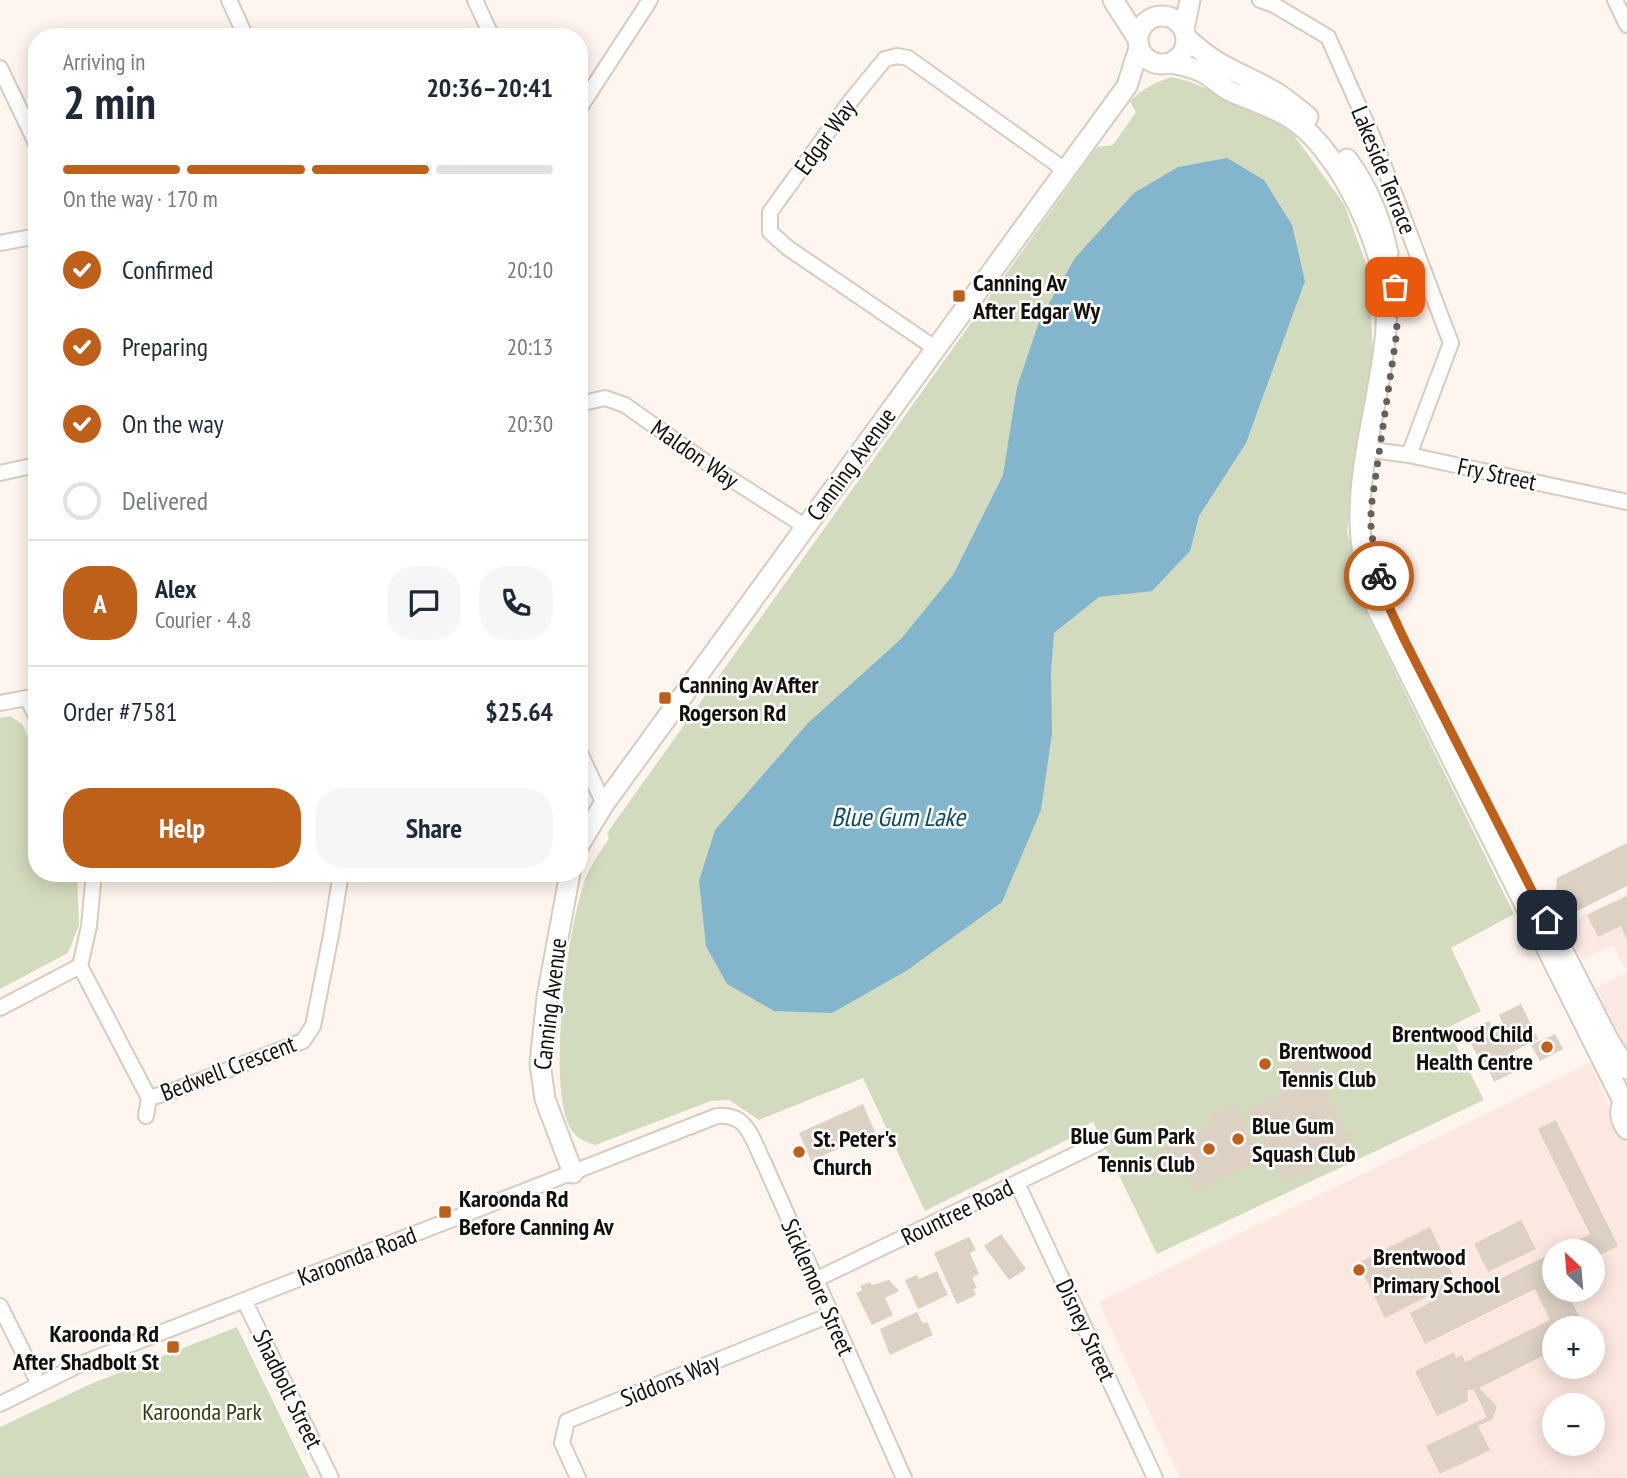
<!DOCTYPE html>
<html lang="en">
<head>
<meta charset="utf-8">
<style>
  body { margin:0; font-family:"PT Sans Narrow",sans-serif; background:#f6f6f7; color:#1f2937; height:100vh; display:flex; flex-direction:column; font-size:26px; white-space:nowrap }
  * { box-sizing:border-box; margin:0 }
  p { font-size:23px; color:#747a83 }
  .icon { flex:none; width:38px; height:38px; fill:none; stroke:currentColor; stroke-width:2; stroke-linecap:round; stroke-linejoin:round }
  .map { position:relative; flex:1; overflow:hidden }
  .side { position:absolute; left:28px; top:28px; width:560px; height:854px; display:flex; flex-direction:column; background:#fff; border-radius:28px; box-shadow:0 4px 18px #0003 }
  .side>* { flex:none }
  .needle { width:46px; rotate:334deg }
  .fabs { position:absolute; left:1542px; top:1239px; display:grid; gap:14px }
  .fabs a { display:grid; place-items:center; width:63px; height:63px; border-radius:50%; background:#fff; box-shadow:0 4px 18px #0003; font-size:35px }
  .pin { position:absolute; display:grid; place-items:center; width:60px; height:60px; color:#fff; margin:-30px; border-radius:14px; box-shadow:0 4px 10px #0006 }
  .courier { position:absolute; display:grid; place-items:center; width:70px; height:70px; margin:-35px; border:5px solid #be5f1a; border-radius:50%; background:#fff; color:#222; box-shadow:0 2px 9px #0007 }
  .headline em { font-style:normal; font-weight:700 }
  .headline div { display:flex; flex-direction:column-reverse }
  .headline { display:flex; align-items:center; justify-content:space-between; height:119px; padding:0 35px }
  h1 { font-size:46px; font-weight:700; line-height:52px }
  .bar { display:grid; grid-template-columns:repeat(4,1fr); gap:10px 7px; align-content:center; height:84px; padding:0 35px }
  .bar i { height:9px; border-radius:5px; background:#e0e1e3 }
  .bar .active { background:#be5f1a }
  .bar p { grid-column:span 4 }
  .line { display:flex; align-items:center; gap:18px; padding:0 35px; border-top:2px solid #e0e1e3 }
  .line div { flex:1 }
  .round { display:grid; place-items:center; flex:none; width:74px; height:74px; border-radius:28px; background:#f6f6f7 }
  ol { padding:0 35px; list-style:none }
  li { display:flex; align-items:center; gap:21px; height:77px }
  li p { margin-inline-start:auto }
  li .icon { padding:7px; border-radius:50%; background:#be5f1a; color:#fff; stroke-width:4 }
  li:last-child { color:#747a83 }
  li i { width:38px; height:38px; border:4px solid #e0e1e3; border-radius:50% }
  .button { display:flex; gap:14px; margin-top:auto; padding:14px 35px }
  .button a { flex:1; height:80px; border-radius:28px; background:#be5f1a; color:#fff; font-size:28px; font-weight:700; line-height:80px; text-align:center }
  .button a+a { background:#f6f6f7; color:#1f2937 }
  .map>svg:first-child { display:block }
</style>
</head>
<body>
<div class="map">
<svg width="1627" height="1478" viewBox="0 0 1627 1478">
  <rect width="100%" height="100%" fill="#fef5ee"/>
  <path fill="#fce8e2" d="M1627 894V967L1624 968 1613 945 1581 960 1566 924Z
    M1627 973V1060L1589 992Z"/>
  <path fill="#fce8e1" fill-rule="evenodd" d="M1590 1063 1627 1145V1478H1180L1099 1302ZM1554 1251H1592V1290H1554ZM1554 1328H1592V1367H1554ZM1554 1405H1592V1444H1554Z"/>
  <path fill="#d3dbbe" d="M1171 77 1188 81 1282 119 1344 204 1369 271 1373 354 1347 530 1367 615 1514 914 1451 948 1481 1011 1447 1028 1484 1100 1157 1254 1093 1122 1079 1129 1081 1133 925 1211 863 1078 759 1120 729 1100 711 1101 595 1145C586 1142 578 1139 572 1131 545 1092 568 919 587 875 592 862 602 850 609 838L607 833 1093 152 1098 147 1113 145 1136 112 1130 102C1140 89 1156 83 1171 77Z
    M10 716 22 724 37 755V873H77L79 925 68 953 0 989V718Z
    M237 1327 310 1478H0V1427L93 1383Z"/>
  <path fill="#83b5cd" d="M1227 158 1264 180 1292 225 1305 281 1246 443 1199 516 1190 551 1152 591 1099 597 1054 633 1051 673 1052 733 1041 810 1002 902 906 971 832 1013 774 1011 727 984 706 946 699 881 715 830 808 723 901 639 953 575 1003 475 1017 387 1040 319 1075 258 1134 193 1178 167Z"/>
  <path fill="#dcd1c3" d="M1627 843V886L1569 915 1556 889 1557 878Z
    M1627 896V940L1621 926 1598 937 1587 915Z
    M1521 1004 1538 1039 1512 1052 1520 1069 1494 1082 1485 1062 1481 1064 1469 1039 1471 1036 1468 1031 1489 1021 1493 1028 1503 1024 1499 1015Z
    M1555 1034 1563 1049 1540 1061 1531 1045Z
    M1309 1057 1354 1148 1284 1183 1249 1110 1285 1092 1275 1072Z
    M1234 1103 1261 1159 1194 1191 1178 1158 1160 1168 1153 1153 1212 1124 1208 1115Z
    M863 1104 875 1132 811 1161 799 1133Z
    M1556 1120 1618 1246 1592 1259V1251H1556L1590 1234 1538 1129Z
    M1521 1220 1536 1249 1488 1272 1474 1244Z
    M1430 1227 1464 1297 1554 1252V1290H1566L1585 1328H1554V1350L1479 1388 1497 1406 1493 1419 1478 1426 1490 1450 1440 1474 1426 1446 1487 1417 1474 1390H1467L1468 1401 1437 1416 1415 1371 1454 1352 1456 1358 1462 1355 1465 1362 1550 1320 1535 1289 1425 1344 1410 1313 1437 1299 1434 1293 1385 1318 1358 1263Z
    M1001 1234 1026 1269 1009 1280 984 1246Z
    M969 1237 976 1250 970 1253 979 1274 972 1278 977 1288 973 1289 976 1295 957 1304 934 1253Z
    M937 1271 948 1295 918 1309 905 1280 917 1275 919 1279Z
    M889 1280 899 1291 885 1298 893 1315 872 1325 856 1293 862 1290 860 1286 870 1282 872 1285Z
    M917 1312 923 1324 927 1322 933 1335 890 1355 880 1329Z"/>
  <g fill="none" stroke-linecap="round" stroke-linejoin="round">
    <g stroke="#d8cbbf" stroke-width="18">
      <path id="street" d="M229 0 246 37
        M475 0 492 37
        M1260 0 1274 5 1328 37 1374 140 1451 343 1409 455
        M1615 0 1627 25
        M0 68 37 145
        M579 109 650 0
        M0 243 37 236
        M935 348 788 248 770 232V212L849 103 885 59 897 56 908 58 1065 170
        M579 404 605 398 625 405 717 470 806 527
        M1366 449 1409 455 1627 502
        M0 473 37 465
        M27 698 37 718
        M0 703 37 696
        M579 751 604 804
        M80 966 149 1098 170 1092 303 1041 313 1026 331 935 341 873
        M0 1008 80 966 89 926 94 873
        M146 1116 149 1098
        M1017 1183 1155 1478
        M815 1280 1099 1143
        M244 1300 331 1478
        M0 1306 39 1384
        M0 1404 83 1363 717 1116C748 1113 752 1139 764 1163L904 1478
        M578 1478 562 1443 567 1421 830 1315"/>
    </g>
    <g stroke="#d8cbbf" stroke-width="23">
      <path id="secondary" d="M1113 0 1138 39
        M1138 40a24 24 0 1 1 48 0a24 24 0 1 1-48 0Z
        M1184 29 1190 0
        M1187 38C1215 66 1239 72 1272 90 1285 97 1297 108 1308 117
        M1171 63C1181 65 1192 67 1202 72 1213 77 1220 87 1232 92 1251 100 1273 107 1290 118 1336 146 1380 238 1385 290 1387 309 1387 329 1384 348 1377 406 1359 463 1360 521 1360 551 1369 581 1377 609L1623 1101
        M1347 159C1367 186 1381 220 1388 253
        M579 845 604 804 1127 86 1139 48
        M570 873 547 997 540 1063 545 1099 573 1173
        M1542 910 1609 1041 1627 1069
        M1627 1097C1618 1107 1619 1119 1627 1129"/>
    </g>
    <use href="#street" stroke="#fff" stroke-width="14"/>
    <use href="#secondary" stroke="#fff" stroke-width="19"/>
  </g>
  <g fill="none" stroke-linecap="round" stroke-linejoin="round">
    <path stroke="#65605a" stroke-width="7" stroke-dasharray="0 12.6" d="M1379 576 1371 530V508L1397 331 1395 287"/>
    <path stroke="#be5f1a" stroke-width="9" d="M1379 576 1388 605 1405 641 1547 920"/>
  </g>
  <g fill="#be5f1a" stroke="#fff" stroke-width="2.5">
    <rect x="952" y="289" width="14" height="14" rx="3.5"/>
    <rect x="658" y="691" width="14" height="14" rx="3.5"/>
    <circle cx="1547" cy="1047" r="7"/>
    <circle cx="1265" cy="1064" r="7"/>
    <circle cx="1238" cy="1139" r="7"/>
    <circle cx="1209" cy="1149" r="7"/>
    <circle cx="799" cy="1152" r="7"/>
    <rect x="438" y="1205" width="14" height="14" rx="3.5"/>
    <circle cx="1359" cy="1270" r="7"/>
    <rect x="166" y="1340" width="14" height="14" rx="3.5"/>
  </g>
  <g text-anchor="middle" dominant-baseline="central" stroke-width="5" stroke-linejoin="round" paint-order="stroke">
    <g font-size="24" fill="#130f0a" stroke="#fff">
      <text transform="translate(825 137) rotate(-54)">Edgar Way</text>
      <text transform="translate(1384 170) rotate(68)">Lakeside Terrace</text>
      <text transform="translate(695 454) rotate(35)">Maldon Way</text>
      <text transform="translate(851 464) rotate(-54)">Canning Avenue</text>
      <text transform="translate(1497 474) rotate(12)">Fry Street</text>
      <text transform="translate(550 1004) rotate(-83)">Canning Avenue</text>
      <text transform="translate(228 1068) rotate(-21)">Bedwell Crescent</text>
      <text transform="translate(957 1212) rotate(-26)">Rountree Road</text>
      <text transform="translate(357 1256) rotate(-21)">Karoonda Road</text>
      <text transform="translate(818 1287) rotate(66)">Sicklemore Street</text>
      <text transform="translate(1086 1330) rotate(65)">Disney Street</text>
      <text transform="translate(670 1380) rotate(-22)">Siddons Way</text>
      <text transform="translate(288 1389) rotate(64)">Shadbolt Street</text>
    </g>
    <g font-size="24" font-weight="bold" fill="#130f0a" stroke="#fff" text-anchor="start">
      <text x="973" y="282">Canning Av<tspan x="973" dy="28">After Edgar Wy</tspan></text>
      <text x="679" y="684">Canning Av After<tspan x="679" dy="28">Rogerson Rd</tspan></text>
      <text x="1533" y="1033" text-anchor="end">Brentwood Child<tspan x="1533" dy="28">Health Centre</tspan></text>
      <text x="1279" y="1050">Brentwood<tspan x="1279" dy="28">Tennis Club</tspan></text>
      <text x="1252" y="1125">Blue Gum<tspan x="1252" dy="28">Squash Club</tspan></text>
      <text x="1195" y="1135" text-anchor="end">Blue Gum Park<tspan x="1195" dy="28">Tennis Club</tspan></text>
      <text x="813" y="1138">St. Peter's<tspan x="813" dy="28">Church</tspan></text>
      <text x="459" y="1198">Karoonda Rd<tspan x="459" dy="28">Before Canning Av</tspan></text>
      <text x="1373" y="1256">Brentwood<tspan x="1373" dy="28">Primary School</tspan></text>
      <text x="159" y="1333" text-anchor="end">Karoonda Rd<tspan x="159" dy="28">After Shadbolt St</tspan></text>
    </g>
    <g font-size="24" fill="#343d08" stroke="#fff">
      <text x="202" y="1411">Karoonda Park</text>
    </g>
    <g font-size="26" font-style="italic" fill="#094d66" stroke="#fff">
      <text x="898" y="816">Blue Gum Lake</text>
    </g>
  </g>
</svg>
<div class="fabs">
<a><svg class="needle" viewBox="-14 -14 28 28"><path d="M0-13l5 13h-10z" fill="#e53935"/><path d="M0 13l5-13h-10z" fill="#747a83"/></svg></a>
<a>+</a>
<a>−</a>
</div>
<div class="pin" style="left:1395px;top:287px;background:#ea580c"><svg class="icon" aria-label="bag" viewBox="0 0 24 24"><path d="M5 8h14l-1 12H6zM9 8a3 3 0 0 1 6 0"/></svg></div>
<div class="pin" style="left:1547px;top:920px;background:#1f2937"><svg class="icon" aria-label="home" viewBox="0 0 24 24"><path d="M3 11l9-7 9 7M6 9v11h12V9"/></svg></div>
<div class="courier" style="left:1379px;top:576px"><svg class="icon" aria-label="bike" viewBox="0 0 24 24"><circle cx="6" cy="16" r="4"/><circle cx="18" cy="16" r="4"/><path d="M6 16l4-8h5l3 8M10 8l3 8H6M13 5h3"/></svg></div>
<section class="side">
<div class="headline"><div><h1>2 min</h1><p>Arriving in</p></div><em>20:36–20:41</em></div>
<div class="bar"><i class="active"></i><i class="active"></i><i class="active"></i><i></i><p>On the way · 170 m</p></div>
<ol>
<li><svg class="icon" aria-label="check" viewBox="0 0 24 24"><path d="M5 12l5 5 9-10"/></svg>Confirmed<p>20:10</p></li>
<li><svg class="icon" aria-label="check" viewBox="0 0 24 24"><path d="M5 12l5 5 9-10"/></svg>Preparing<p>20:13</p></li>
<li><svg class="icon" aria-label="check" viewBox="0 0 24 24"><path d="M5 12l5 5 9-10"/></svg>On the way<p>20:30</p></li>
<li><i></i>Delivered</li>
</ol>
<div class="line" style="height:126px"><b class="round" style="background:#be5f1a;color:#fff">A</b><div><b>Alex</b><p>Courier · 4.8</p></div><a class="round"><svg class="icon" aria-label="chat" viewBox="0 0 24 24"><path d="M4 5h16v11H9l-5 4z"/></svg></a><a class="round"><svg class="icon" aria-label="phone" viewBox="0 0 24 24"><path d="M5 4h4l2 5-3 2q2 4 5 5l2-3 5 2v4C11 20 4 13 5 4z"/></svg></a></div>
<div class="line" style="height:91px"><div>Order #7581</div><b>$25.64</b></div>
<div class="button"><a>Help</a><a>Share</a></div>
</section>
</div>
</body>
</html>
